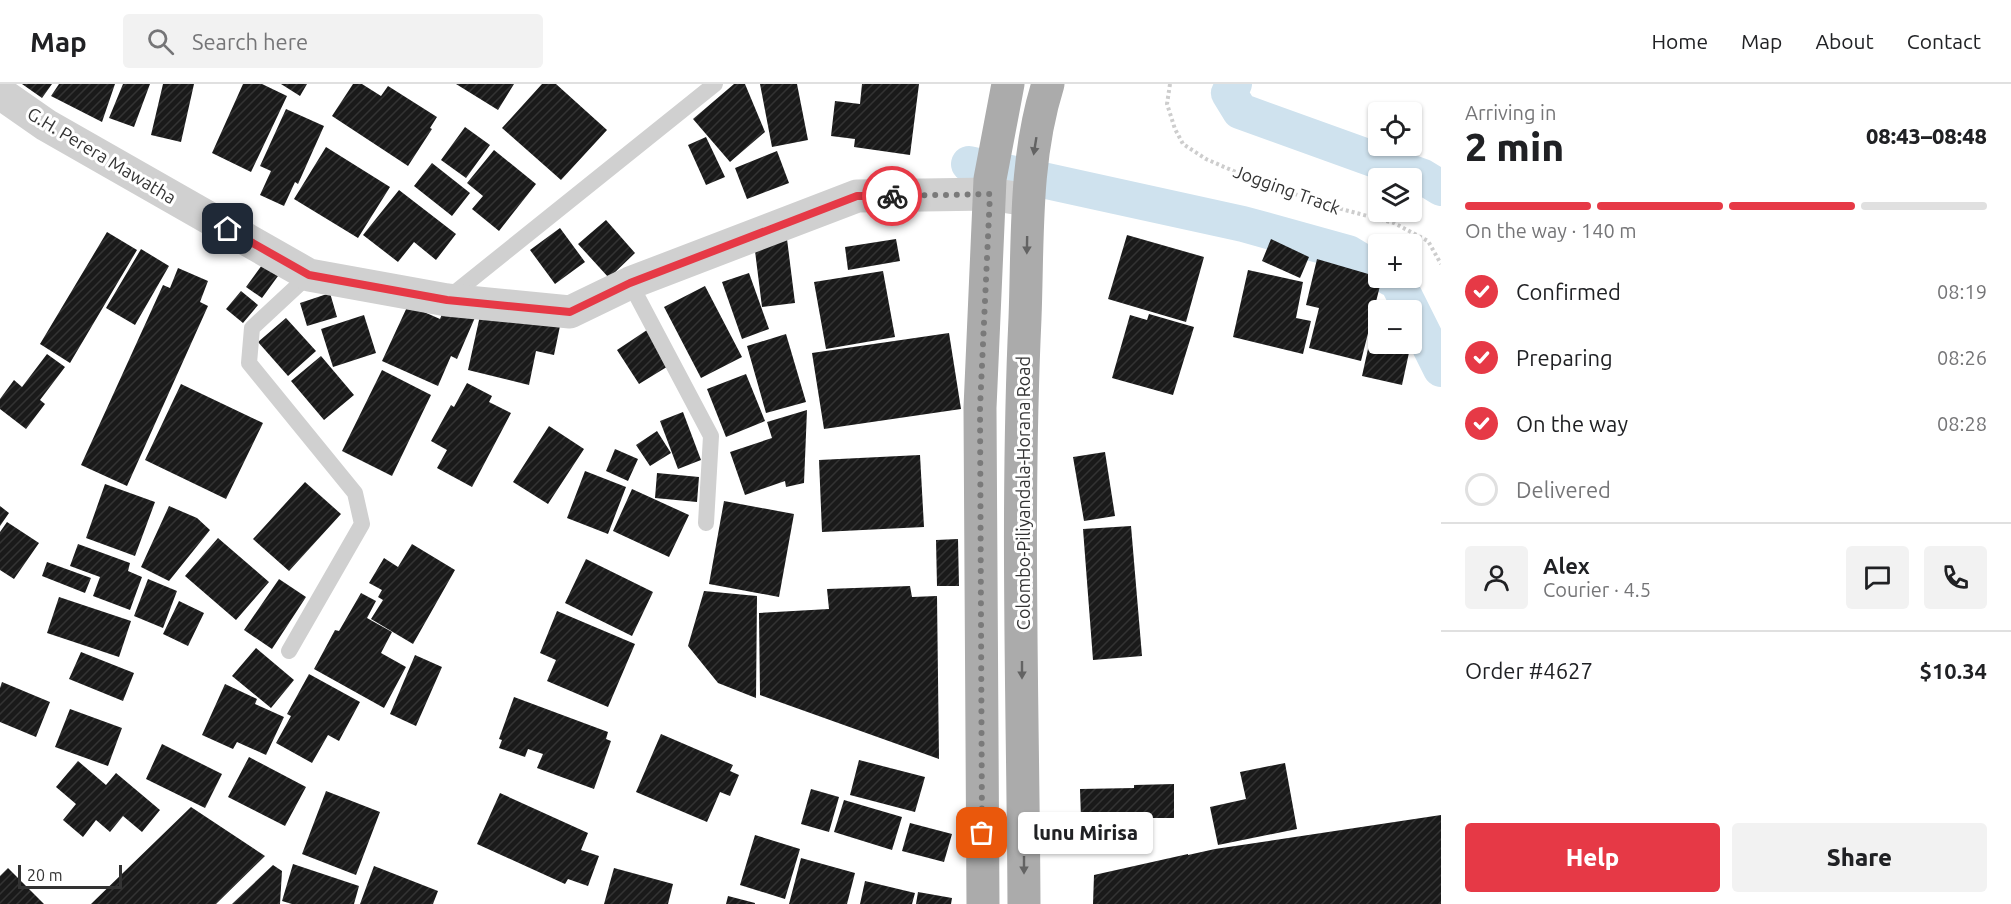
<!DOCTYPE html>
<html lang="en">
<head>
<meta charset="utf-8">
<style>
  body { margin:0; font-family:Ubuntu,sans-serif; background:#f2f2f2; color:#202124; height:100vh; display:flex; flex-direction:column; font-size:22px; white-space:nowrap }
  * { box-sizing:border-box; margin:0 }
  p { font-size:20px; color:#757577 }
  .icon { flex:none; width:33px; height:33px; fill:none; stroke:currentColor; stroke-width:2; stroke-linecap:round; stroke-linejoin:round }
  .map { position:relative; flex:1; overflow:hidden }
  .panel { display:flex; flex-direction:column; background:#fff; width:570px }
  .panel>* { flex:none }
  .tools { position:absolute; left:1368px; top:18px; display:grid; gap:12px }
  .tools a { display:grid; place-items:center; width:54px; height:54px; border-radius:6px; background:#fff; box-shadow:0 2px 4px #0004; font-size:30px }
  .scale { position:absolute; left:18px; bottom:15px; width:104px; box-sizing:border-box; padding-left:6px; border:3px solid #333; border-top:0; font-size:16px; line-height:21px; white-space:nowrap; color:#333; -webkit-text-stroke:4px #fff; paint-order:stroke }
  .pin { position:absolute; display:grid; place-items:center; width:51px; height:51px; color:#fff; margin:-26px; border-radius:12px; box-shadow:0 3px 9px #0006 }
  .courier { position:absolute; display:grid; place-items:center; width:60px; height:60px; margin:-30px; border:4px solid #e63946; border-radius:50%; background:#fff; color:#222; box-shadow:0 2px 8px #0007 }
  .bubble { position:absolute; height:42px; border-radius:6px; background:#fff; box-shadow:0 2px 4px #0004; font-size:20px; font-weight:800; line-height:42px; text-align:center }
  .overview em { font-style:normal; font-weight:800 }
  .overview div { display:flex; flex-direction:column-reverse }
  .overview { display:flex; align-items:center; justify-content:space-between; height:102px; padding:0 24px }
  h1 { font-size:39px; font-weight:800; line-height:45px }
  .bar { display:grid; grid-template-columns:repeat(4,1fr); gap:9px 6px; align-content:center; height:72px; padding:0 24px }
  .bar i { height:8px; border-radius:4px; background:#e0e0e0 }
  .bar .on { background:#e63946 }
  .bar p { grid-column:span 4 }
  .line { display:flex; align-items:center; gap:15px; padding:0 24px; border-top:2px solid #e0e0e0 }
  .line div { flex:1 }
  .round { display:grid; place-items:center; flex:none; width:63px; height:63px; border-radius:6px; background:#f2f2f2 }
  ol { padding:0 24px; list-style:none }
  li { display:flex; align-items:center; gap:18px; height:66px }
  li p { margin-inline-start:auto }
  li .icon { padding:6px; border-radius:50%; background:#e63946; color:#fff; stroke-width:4 }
  li:last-child { color:#757577 }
  li i { width:33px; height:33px; border:3px solid #e0e0e0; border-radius:50% }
  .action { display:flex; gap:12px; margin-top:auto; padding:12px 24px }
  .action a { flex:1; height:69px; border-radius:6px; background:#e63946; color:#fff; font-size:24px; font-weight:800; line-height:69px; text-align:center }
  .action a+a { background:#f2f2f2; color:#202124 }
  header { display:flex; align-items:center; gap:36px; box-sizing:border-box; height:84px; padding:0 30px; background:#fff; border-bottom:2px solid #e0e0e0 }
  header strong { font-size:28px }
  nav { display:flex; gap:33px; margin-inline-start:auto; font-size:21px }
  .search { width:420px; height:54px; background:#f2f2f2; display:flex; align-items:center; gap:15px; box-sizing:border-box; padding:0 21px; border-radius:6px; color:#757577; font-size:22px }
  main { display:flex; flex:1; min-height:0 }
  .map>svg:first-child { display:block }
</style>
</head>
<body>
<header>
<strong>Map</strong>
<div class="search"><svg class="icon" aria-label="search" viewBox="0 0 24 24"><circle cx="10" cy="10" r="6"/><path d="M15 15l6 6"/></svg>Search here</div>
<nav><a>Home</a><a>Map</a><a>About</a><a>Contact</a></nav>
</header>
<main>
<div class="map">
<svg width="1441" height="820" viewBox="0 0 1441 820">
  <defs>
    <pattern id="building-hatch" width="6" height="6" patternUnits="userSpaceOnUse" patternTransform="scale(1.5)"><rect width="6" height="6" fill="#1a1a1a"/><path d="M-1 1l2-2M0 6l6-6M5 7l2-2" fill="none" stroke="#333"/></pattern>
  </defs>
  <rect width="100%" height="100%" fill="#fff"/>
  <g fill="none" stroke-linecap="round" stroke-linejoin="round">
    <path stroke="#cfe2ee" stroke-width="36" d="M1234 0 1229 9 1240 27 1423 93 1441 104
      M969 80 1243 140 1348 169 1378 187
      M1390 194 1397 197 1441 285"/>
  </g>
  <path fill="url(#building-hatch)" d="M22 0H52L42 14Z
    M59 0H115L102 38 51 12Z
    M123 0H150L134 43 109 34Z
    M163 0H194L181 58 151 51Z
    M243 0H262L287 12 251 88 212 69Z
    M281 0H307L300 12Z
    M353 0H362L381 12 388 2 437 33 430 44 432 45 408 82 332 32Z
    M456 0H514L498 26Z
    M542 0H556L607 46 561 96 502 44Z
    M734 0H745L765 48 730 78 693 35Z
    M760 0H797L808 56 772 63Z
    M862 0H919L910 71 854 63 855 55 831 52 835 17 860 20Z
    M286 25 324 42 298 100 295 98 284 122 260 111 271 87 260 82Z
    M465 43 490 61 466 94 441 76Z
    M706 53 725 93 706 101 688 61Z
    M326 63 390 103 358 154 294 115Z
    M494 66 536 100 499 147 472 125 483 112 467 99Z
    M777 67 789 99 747 115 735 84Z
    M432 79 470 109 452 132 414 102Z
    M399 106 456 150 436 176 414 158 398 178 363 151Z
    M606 136 635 169 609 194 578 160Z
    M560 144 585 178 555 200 530 166Z
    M107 148 137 166 70 279 40 260Z
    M1127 151 1204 173 1186 238 1108 215Z
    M787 155 795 219 762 223 754 159Z
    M896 155 900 177 848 186 845 163Z
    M1271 155 1309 173 1300 194 1262 177Z
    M141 165 169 182 135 241 106 224Z
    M1317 175 1382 194 1361 277 1309 264 1319 224 1306 221Z
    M262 181 278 192 262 214 246 203Z
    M178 184 208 197 200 218 208 222 127 402 81 381 163 201 170 204Z
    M1248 186 1303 198 1296 234 1311 237 1303 270 1233 253Z
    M883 187 895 253 826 265 814 198Z
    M749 189 769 245 742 255 722 198Z
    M705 202 742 273 701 294 664 223Z
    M241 207 258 221 243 239 226 225Z
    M330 209 337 233 307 242 300 219Z
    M448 216 477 229 457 275 451 272 438 302 382 277 408 221 440 235Z
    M481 227 560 242 554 271 536 267 529 301 468 286Z
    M1149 230 1194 243 1173 311 1112 294 1130 231 1147 236Z
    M364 231 376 269 333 283 321 245Z
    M286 234 316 267 288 292 258 258Z
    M647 246 670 281 639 300 617 266Z
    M949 249 961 325 824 345 812 269Z
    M786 250 806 318 766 329 747 262Z
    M1370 256 1378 257V260L1410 264 1402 301 1362 292Z
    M47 270 65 283 40 316 45 320 26 345 0 325V315L14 296 22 303Z
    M321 272 354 311 324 336 291 297Z
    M382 286 431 311 392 392 342 367Z
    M746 290 765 337 726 353 707 305Z
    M467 299 492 312 489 318 511 329 472 403 437 384 447 366 431 357 451 321 454 323Z
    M181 300 263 339 226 415 145 376Z
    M807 326 804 399 786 403 785 397 745 411 730 368 772 354 767 338Z
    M683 328 701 376 678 385 660 337Z
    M549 342 584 365 548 420 513 398Z
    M657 347 671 369 650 382 636 361Z
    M615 365 638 375 628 397 606 387Z
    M1105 368 1115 432 1084 437 1073 373Z
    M920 371 924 443 822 448 819 376Z
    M585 387 626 403 608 450 567 434Z
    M657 389 699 393 697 418 655 414Z
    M305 398 341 430 289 487 253 455Z
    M105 400 155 418 135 472 86 454Z
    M632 405 689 431 669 473 613 447Z
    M724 417 794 430 779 513 709 500Z
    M0 422 9 429 0 442Z
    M169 422 197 434 210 446 169 497 141 483Z
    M7 438 39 459 14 495 0 486V448Z
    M1131 442 1142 572 1093 576 1083 445Z
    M218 454 269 498 236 536 185 492Z
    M958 455 959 502H937L936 456Z
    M78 460 130 479 128 487 142 493 130 526 93 512 100 493 70 482Z
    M412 460 455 486 413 560 371 535 383 516 378 513 382 506 369 499 384 474 398 483Z
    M586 475 653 508 632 552 565 519Z
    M47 478 91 494 85 509 42 492Z
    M148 495 177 507 163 544 134 532Z
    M279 495 306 513 272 565 244 546Z
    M910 502 912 513 937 512 939 675 760 611 759 529 829 525 827 505Z
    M704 507 757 512 756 614 718 599 688 562Z
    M361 509 376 517 367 534 392 548 381 569 406 583 384 624 314 585 335 546 339 547Z
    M59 513 131 537 119 573 47 549Z
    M179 517 204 529 188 562 163 550Z
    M557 527 635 560 608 623 547 597 556 576 540 569Z
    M256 564 294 596 271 624 232 592Z
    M81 568 134 589 123 617 69 595Z
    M415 571 442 583 416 642 390 630Z
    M309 590 360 618 339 657 328 651 312 679 276 659 291 632 287 630Z
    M2 598 50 618 36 653 0 638V604Z
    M225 600 257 615 255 620 284 633 266 671 237 658 233 665 202 651Z
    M514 613 608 648 606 655 611 657 594 705 537 684 543 670 528 665 525 673 499 664 502 656 499 655Z
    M70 625 122 644 108 682 55 663Z
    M661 650 733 681 730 687 739 691 730 712 720 708 707 738 636 708Z
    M162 660 222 690 205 724 146 695Z
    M249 673 306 703 285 742 228 713Z
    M859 676 925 693 915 728 850 711Z
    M78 677 106 701 116 689 160 726 142 748 123 732 110 748 96 736 83 753 63 736 76 720 56 703Z
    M1285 679 1297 745 1218 761 1210 723 1246 715 1240 688Z
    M1174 700V734H1143L1145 761 1082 763 1080 705 1134 704V701Z
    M811 705 839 713 829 748 801 740Z
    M326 707 380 728 356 791 302 770Z
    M500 709 588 749 581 766 599 772 588 802 568 795 565 800 477 760Z
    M844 716 902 733 892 766 834 748Z
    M191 723 265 772 216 820H91Z
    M1441 731V820H1093L1094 791 1188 770V771L1215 765Z
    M910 739 952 750 944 778 902 767Z
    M755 751 800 765 785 815 740 801Z
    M801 774 855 789 847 820H789Z
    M293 780 359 802 354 820H292L282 817Z
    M273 781 282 787 280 820H232Z
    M374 782 438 807 433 820H360Z
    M8 784 44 820H0V792Z
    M614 784 673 800 668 820H604Z
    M865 797 915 809 912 820H860Z
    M918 808 952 814 951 820H916Z
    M728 812 755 819V820H726Z"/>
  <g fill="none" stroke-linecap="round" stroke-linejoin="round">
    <path stroke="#cdcdcd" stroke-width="4" stroke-dasharray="3 3" stroke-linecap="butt" d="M1170 0 1167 20 1175 45 1183 60 1206 75 1254 96 1330 122 1394 139 1428 157 1441 180"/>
    <path stroke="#d0d0d0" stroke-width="16" d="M630 199 711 352 706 439
      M447 215 715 0
      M289 567 362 440 355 409 249 279 252 244 309 191"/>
    <path stroke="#d0d0d0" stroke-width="33" d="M0 9 46 41 309 191 447 216 570 228 630 199 857 112 990 110 1028 116"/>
    <path stroke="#ababab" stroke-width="33" d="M983 820 980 324 990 95 1008 0
      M1024 820C1023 625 1016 429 1025 234 1028 156 1024 76 1048 0"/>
  </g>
  <defs><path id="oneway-solid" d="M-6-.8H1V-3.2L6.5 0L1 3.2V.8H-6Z" transform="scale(1.5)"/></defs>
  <g fill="#636363">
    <use href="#oneway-solid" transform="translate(1035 62) rotate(99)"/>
    <use href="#oneway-solid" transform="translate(1027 161) rotate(91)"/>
    <use href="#oneway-solid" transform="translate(1022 586) rotate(90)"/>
    <use href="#oneway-solid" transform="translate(1024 781) rotate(90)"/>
  </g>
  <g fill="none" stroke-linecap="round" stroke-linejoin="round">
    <path stroke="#7a7a7a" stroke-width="6" stroke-dasharray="0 10.8" d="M892 112 990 110 980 324 982 749"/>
    <path stroke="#e63946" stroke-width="8" d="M228 145 309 191 447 216 570 228 630 199 857 112H892"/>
  </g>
  <g text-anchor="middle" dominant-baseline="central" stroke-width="6" stroke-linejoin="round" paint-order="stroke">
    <g font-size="18" fill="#333" stroke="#fff">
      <text transform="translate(102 71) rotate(31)">G.H. Perera Mawatha</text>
      <text transform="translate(1287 105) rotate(20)">Jogging Track</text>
      <text transform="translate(1023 409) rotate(-90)">Colombo-Piliyandala-Horana Road</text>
    </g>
  </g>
</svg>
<div class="tools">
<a><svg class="icon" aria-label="locate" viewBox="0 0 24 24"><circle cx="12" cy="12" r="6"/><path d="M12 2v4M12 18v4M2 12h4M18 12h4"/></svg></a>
<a><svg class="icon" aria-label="layers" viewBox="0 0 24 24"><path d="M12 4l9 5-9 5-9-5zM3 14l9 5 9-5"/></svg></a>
<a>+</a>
<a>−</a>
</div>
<div class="scale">20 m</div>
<div class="pin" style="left:982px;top:749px;background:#ea580c"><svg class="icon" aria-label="bag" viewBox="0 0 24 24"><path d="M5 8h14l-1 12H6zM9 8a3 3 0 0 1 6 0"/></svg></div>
<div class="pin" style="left:228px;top:145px;background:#1f2937"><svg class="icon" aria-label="home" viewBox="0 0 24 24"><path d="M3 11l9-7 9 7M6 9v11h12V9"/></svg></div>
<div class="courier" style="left:892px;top:112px"><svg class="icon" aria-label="bike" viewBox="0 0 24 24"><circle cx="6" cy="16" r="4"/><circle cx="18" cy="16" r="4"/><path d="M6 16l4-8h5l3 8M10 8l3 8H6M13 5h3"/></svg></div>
<div class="bubble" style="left:1018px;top:728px;width:135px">lunu Mirisa</div>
</div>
<section class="panel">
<div class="overview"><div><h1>2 min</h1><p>Arriving in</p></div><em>08:43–08:48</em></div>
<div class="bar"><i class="on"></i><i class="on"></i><i class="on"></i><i></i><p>On the way · 140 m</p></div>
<ol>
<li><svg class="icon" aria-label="check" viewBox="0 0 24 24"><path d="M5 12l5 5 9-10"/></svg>Confirmed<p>08:19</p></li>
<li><svg class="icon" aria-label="check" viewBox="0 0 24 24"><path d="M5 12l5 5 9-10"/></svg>Preparing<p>08:26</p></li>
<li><svg class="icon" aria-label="check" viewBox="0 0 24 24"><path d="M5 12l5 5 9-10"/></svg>On the way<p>08:28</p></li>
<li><i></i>Delivered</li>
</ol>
<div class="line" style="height:108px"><a class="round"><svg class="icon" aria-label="person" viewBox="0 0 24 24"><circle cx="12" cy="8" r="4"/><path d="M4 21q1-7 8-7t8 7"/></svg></a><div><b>Alex</b><p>Courier · 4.5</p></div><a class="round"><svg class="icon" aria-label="chat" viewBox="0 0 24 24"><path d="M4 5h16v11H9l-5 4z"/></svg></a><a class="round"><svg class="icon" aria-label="phone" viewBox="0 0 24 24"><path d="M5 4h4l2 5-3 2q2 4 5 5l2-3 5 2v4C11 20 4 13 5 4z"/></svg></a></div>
<div class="line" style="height:78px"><div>Order #4627</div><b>$10.34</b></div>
<div class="action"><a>Help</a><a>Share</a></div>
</section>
</main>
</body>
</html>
